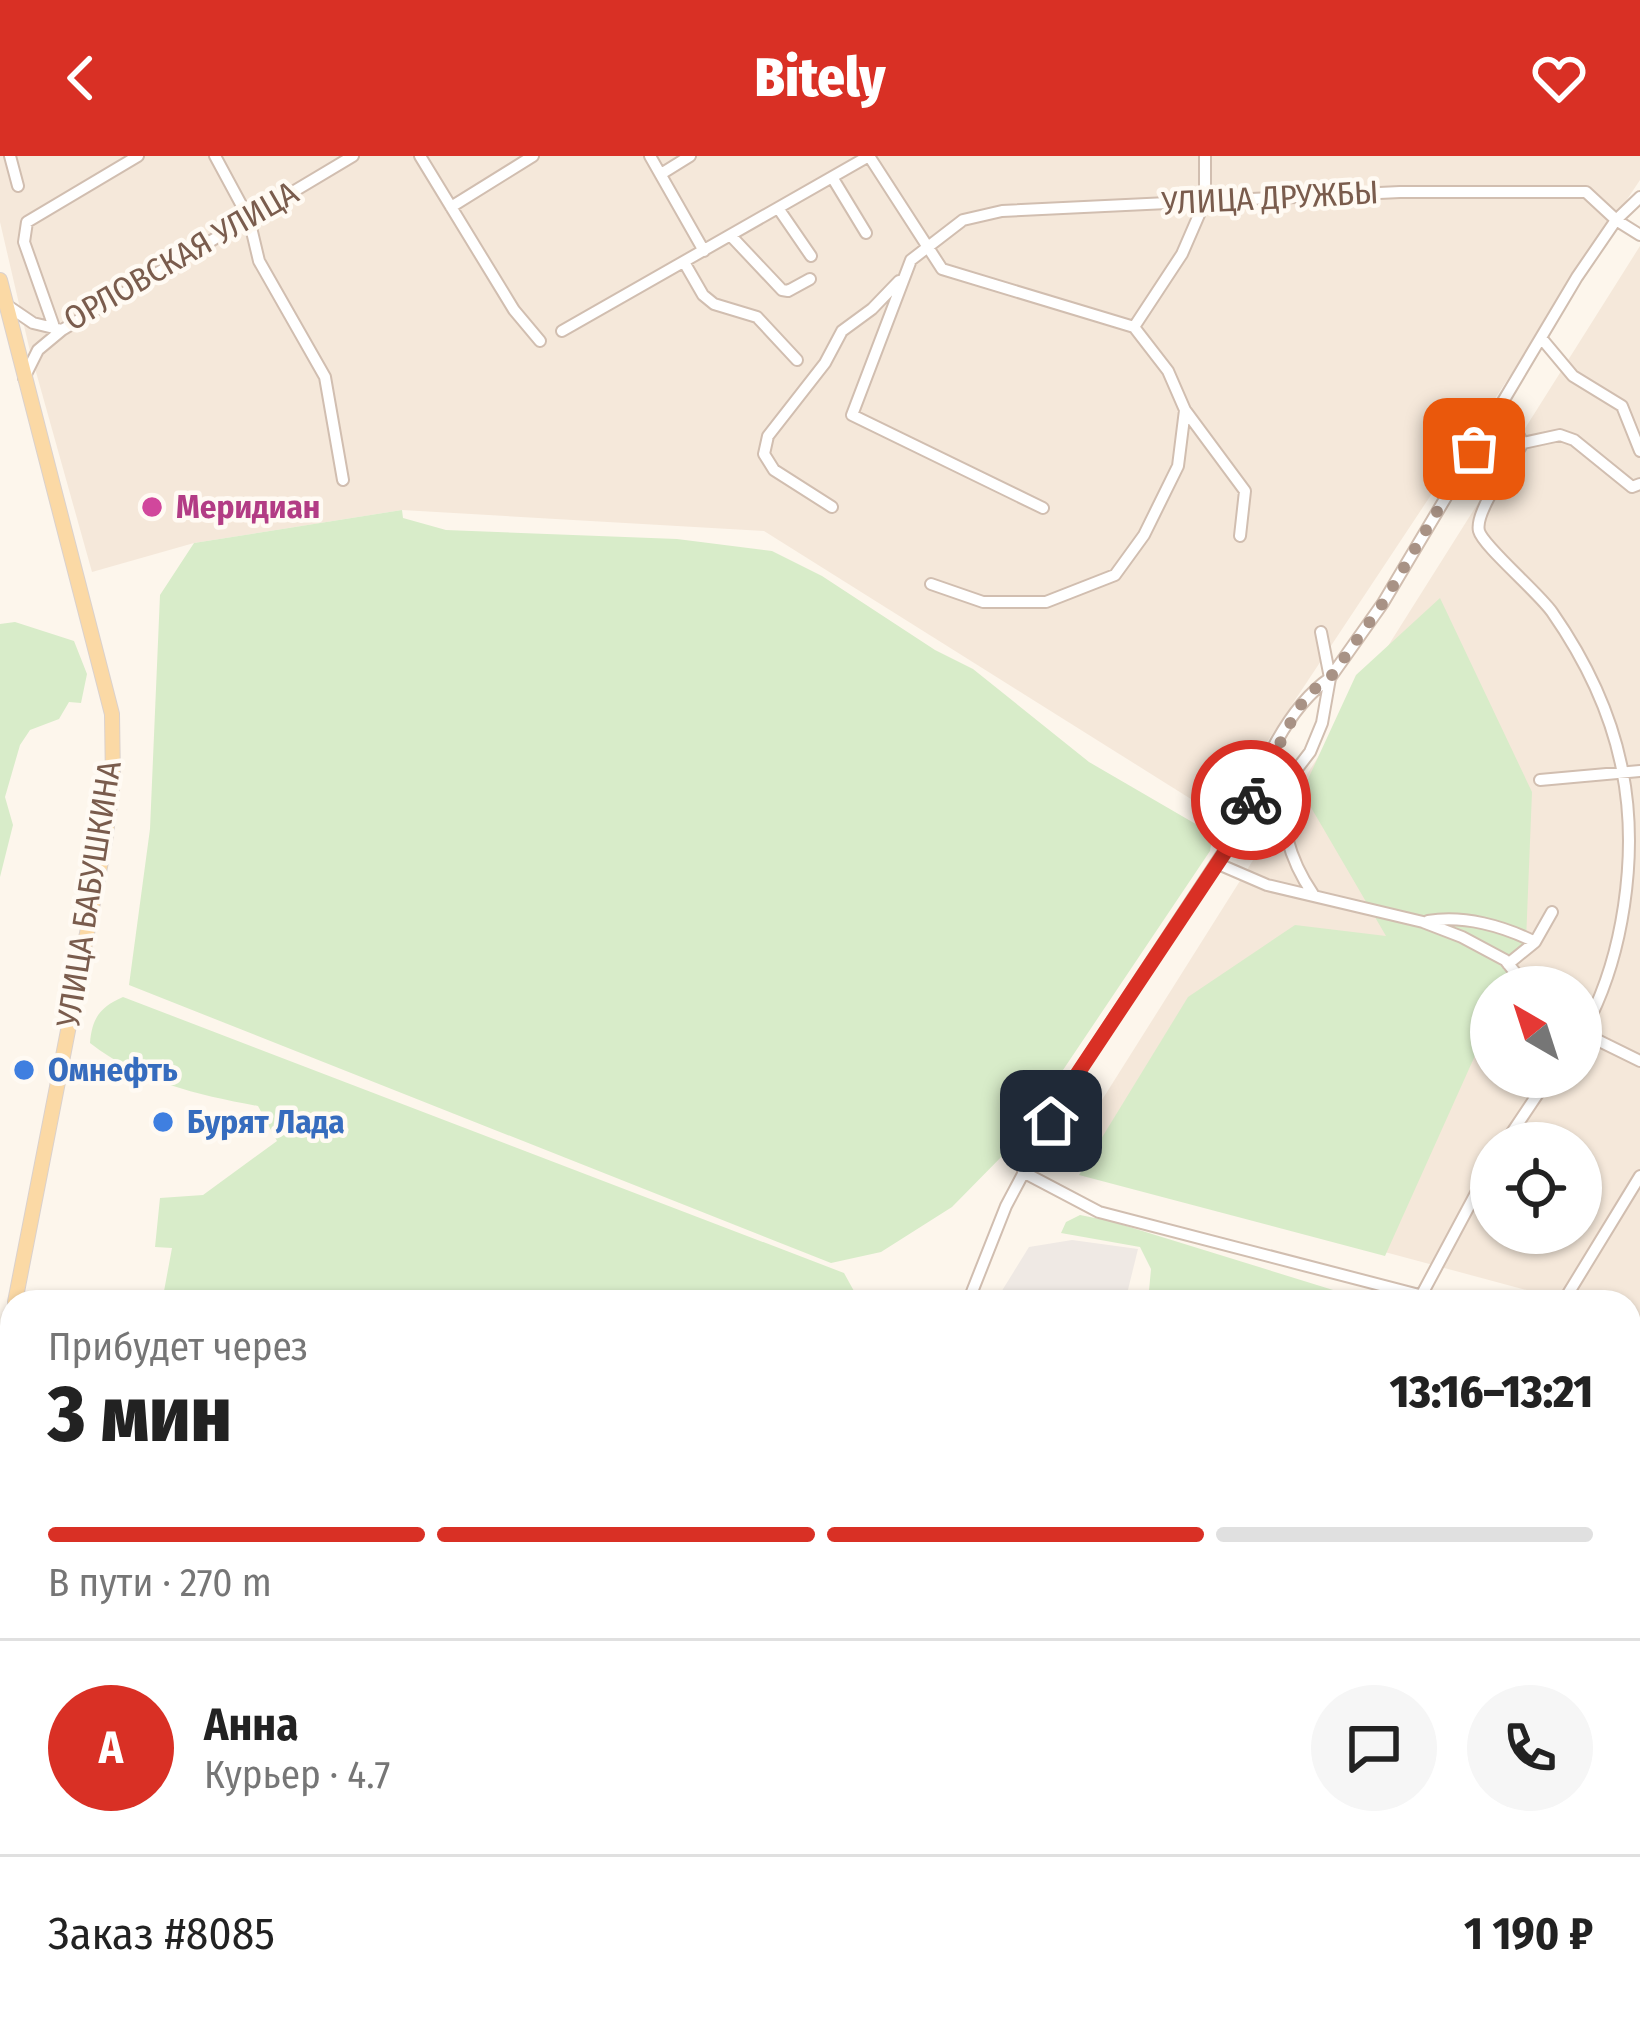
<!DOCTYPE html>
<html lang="ru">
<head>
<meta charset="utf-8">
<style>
  body { margin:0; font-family:"Fira Sans Condensed",sans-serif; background:#f6f6f6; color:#222; height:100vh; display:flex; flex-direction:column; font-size:45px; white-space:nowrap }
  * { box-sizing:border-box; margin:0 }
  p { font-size:39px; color:#767676 }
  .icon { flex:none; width:66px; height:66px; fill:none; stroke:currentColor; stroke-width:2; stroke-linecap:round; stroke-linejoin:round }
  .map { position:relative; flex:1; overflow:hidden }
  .sheet { position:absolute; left:0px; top:1134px; width:1641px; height:747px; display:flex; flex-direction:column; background:#fff; border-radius:36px 36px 0 0; box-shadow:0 3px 9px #0004 }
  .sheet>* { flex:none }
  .needle { width:78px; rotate:321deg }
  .controls { position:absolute; left:1470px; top:810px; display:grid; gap:24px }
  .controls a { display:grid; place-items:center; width:132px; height:132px; border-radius:50%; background:#fff; box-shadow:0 3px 9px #0004; font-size:60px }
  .pin { position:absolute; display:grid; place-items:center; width:102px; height:102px; color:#fff; margin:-51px; border-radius:24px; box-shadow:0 6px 18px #0006 }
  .courier { position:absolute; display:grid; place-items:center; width:120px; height:120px; margin:-60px; border:9px solid #d93025; border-radius:50%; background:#fff; color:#222; box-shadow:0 3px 15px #0007 }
  .head em { font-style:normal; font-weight:800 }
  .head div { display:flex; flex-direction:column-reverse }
  .head { display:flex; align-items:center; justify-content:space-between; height:204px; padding:0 48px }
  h1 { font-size:78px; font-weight:800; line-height:90px }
  .bar { display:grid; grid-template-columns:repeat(4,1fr); gap:18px 12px; align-content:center; height:144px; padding:0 48px }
  .bar i { height:15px; border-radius:9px; background:#e0e0e0 }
  .bar .active { background:#d93025 }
  .bar p { grid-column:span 4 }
  .line { display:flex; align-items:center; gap:30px; padding:0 48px; border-top:3px solid #e0e0e0 }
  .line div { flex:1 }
  .round { display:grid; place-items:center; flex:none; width:126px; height:126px; border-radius:63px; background:#f6f6f6 }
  header { display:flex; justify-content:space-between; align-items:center; height:156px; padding:0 48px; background:#d93025; color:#fff; font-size:54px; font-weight:800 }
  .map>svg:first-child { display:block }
</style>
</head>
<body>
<header><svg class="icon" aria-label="back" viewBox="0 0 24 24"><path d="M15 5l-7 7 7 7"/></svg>Bitely<svg class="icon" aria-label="heart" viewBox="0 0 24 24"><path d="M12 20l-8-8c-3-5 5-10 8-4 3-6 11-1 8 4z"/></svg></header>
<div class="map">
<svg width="1640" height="1879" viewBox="0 0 1640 1879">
  <rect width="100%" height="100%" fill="#fdf6ec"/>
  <path fill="#f5e8da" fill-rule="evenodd" d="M0 0H1640V24L1218 660 764 375 402 354 194 387 92 416 29 191 0 66Z
    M1640 90V1165L1629 1162V1146H1571L1061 1009ZM1491 831H1581V921H1491ZM1491 987H1581V1077H1491Z
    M1629 1226 1640 1229V1879H1523L1504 1869H1629Z
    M16 1869H488L497 1879H15Z"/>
  <path fill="#efe9e4" d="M1072 1084 1138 1093 1125 1146H995L1029 1091Z"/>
  <path fill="#f3e8fa" d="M1640 1710V1879H1604L1584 1869H1629V1732Z"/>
  <path fill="#d8ecc9" d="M402 354 403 362 446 374 677 383 772 395 822 420 935 494 973 513 1089 606 1206 674 1212 683 1210 695 1012 990 952 1051 881 1096 831 1107 129 829 150 673 160 439 194 387Z
    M1440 442 1532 636 1526 785 1506 831H1491V864L1385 1100 1079 1019 1188 841 1295 769 1386 780 1302 636 1356 519Z
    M15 466 74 485 87 518 81 547 69 546 59 563 30 574 20 589 5 641 13 669 0 721V468Z
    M123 841 844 1117 860 1146H162L172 1092 155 1091 160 1042 203 1039 277 985 258 950C198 939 140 926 90 887 92 862 100 851 123 841Z
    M1080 1059 1110 1065 1372 1146H1148L1151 1113 1140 1091 1061 1077 1066 1066Z
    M1629 1319 1640 1329V1428L1631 1426 1629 1419Z"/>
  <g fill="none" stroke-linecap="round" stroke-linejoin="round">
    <g stroke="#d1beb0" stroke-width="14">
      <path id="minor" d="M10 0 18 30
        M215 0 249 63 259 105 325 221 343 324
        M420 0 514 154 540 185
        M650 0 704 95
        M869 0 942 113 1134 171
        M661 18 690 0
        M832 21 866 77
        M451 51 533 0
        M778 52 811 100
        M1616 64 1640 79
        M731 80 782 134 788 135 810 123
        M684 106 703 139 714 148 757 161 797 204
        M8 150 33 167 62 174 353 0
        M53 168 24 86 27 66 138 0
        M1134 171 1168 215 1185 254 1245 335 1240 380
        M1134 171 1182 98 1205 45V0
        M562 175 869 0
        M1542 183 1573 220 1622 250 1640 295
        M24 222 38 194 62 174
        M1495 256 1514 271 1523 287C1512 305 1474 356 1479 375 1483 390 1538 436 1552 456 1584 502 1611 557 1622 613 1639 697 1624 805 1581 879
        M1523 287 1560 279 1574 284 1632 331 1640 328
        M832 351 774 314 764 298 768 280 825 207 842 175 872 153 899 125
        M1043 352 852 259 911 104 963 64 1002 55 1400 36H1586L1613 61
        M931 428 983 446H1046L1115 419 1144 379 1178 310 1185 254
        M1275 595C1282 650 1280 691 1313 738
        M1540 624 1640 615
        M1246 663C1258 614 1288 551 1330 522L1321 476
        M1216 707 1267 729 1423 766 1462 781 1505 804 1527 831
        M1428 765C1464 759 1503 770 1535 786
        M1508 808 1535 786 1552 756
        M1581 876 1640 905
        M1505 987 1549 921
        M1023 1016 1099 1056 1446 1146
        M1421 1140 1491 1009
        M968 1146 1006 1050 1072 926 1230 686 1280 635 1310 596 1322 567 1330 522 1383 447 1577 121 1616 64 1640 41
        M1563 1146 1640 1020
        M1629 1194 1640 1197
        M0 1593 12 1596
        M1629 1600 1640 1604
        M1629 1710 1640 1686
        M0 1753 12 1757
        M444 1869 452 1879
        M495 1869 503 1879
        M1068 1869 1089 1876 1153 1869
        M1174 1869 1184 1879
        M1323 1869 1329 1879
        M1547 1879 1552 1869"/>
    </g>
    <g stroke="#dad1cd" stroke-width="16">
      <path id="major" d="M0 124 112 558 113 625 105 685 15 1146
        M0 1225 12 1163"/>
    </g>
    <use href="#minor" stroke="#fff" stroke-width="10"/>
    <use href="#major" stroke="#fbd9a5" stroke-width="14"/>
  </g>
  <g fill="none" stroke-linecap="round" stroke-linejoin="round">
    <path stroke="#a89285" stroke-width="12" stroke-dasharray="0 21.6" d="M1251 644 1296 556 1309 537 1330 522 1383 447 1474 293"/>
    <path stroke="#d93025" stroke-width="15" d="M1051 965 1072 926 1245 666 1251 644"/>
  </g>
  <circle fill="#d1479c" stroke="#fffaf3" stroke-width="4.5" cx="152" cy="351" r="12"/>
  <g fill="#3f7fe0" stroke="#fffaf3" stroke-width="4.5">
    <circle cx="24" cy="914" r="12"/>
    <circle cx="163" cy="966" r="12"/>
  </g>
  <g text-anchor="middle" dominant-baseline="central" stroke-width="9" stroke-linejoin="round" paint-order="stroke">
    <g font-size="33" fill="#7a5c4d" stroke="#fffaf3">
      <text transform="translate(1270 42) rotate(-3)">УЛИЦА ДРУЖБЫ</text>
      <text transform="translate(181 100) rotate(-30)">ОРЛОВСКАЯ УЛИЦА</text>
      <text transform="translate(89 738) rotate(-81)">УЛИЦА БАБУШКИНА</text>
    </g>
    <g font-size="33" font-weight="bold" fill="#b23c85" stroke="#fffaf3" text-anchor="start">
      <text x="176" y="351">Меридиан</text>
    </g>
    <g font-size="33" font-weight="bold" fill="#366cbe" stroke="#fffaf3" text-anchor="start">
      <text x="48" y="914">Омнефть</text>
      <text x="187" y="966">Бурят Лада</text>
    </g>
  </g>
</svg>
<div class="controls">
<a><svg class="needle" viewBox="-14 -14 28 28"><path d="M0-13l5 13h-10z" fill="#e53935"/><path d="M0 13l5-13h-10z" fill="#767676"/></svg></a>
<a><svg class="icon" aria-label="locate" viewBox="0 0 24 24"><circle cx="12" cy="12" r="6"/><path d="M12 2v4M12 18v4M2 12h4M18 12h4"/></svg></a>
</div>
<div class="pin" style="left:1474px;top:293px;background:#ea580c"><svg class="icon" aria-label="bag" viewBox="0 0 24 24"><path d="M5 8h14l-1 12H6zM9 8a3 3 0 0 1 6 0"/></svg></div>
<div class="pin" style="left:1051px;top:965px;background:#1f2937"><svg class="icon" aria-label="home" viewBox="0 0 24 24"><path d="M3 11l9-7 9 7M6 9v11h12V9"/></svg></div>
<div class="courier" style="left:1251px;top:644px"><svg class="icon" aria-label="bike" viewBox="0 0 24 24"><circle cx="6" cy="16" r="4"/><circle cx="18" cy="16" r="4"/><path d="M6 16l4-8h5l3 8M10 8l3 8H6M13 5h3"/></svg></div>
<section class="sheet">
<div class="head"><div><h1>3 мин</h1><p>Прибудет через</p></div><em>13:16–13:21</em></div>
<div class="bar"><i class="active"></i><i class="active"></i><i class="active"></i><i></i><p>В пути · 270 m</p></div>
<div class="line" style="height:216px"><b class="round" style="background:#d93025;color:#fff">А</b><div><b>Анна</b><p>Курьер · 4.7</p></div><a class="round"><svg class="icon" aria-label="chat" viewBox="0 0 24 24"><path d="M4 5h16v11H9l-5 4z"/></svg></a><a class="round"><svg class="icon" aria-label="phone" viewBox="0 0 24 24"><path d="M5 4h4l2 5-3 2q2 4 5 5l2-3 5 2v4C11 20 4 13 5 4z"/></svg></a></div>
<div class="line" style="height:156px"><div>Заказ #8085</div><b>1 190 ₽</b></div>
</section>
</div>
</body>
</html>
